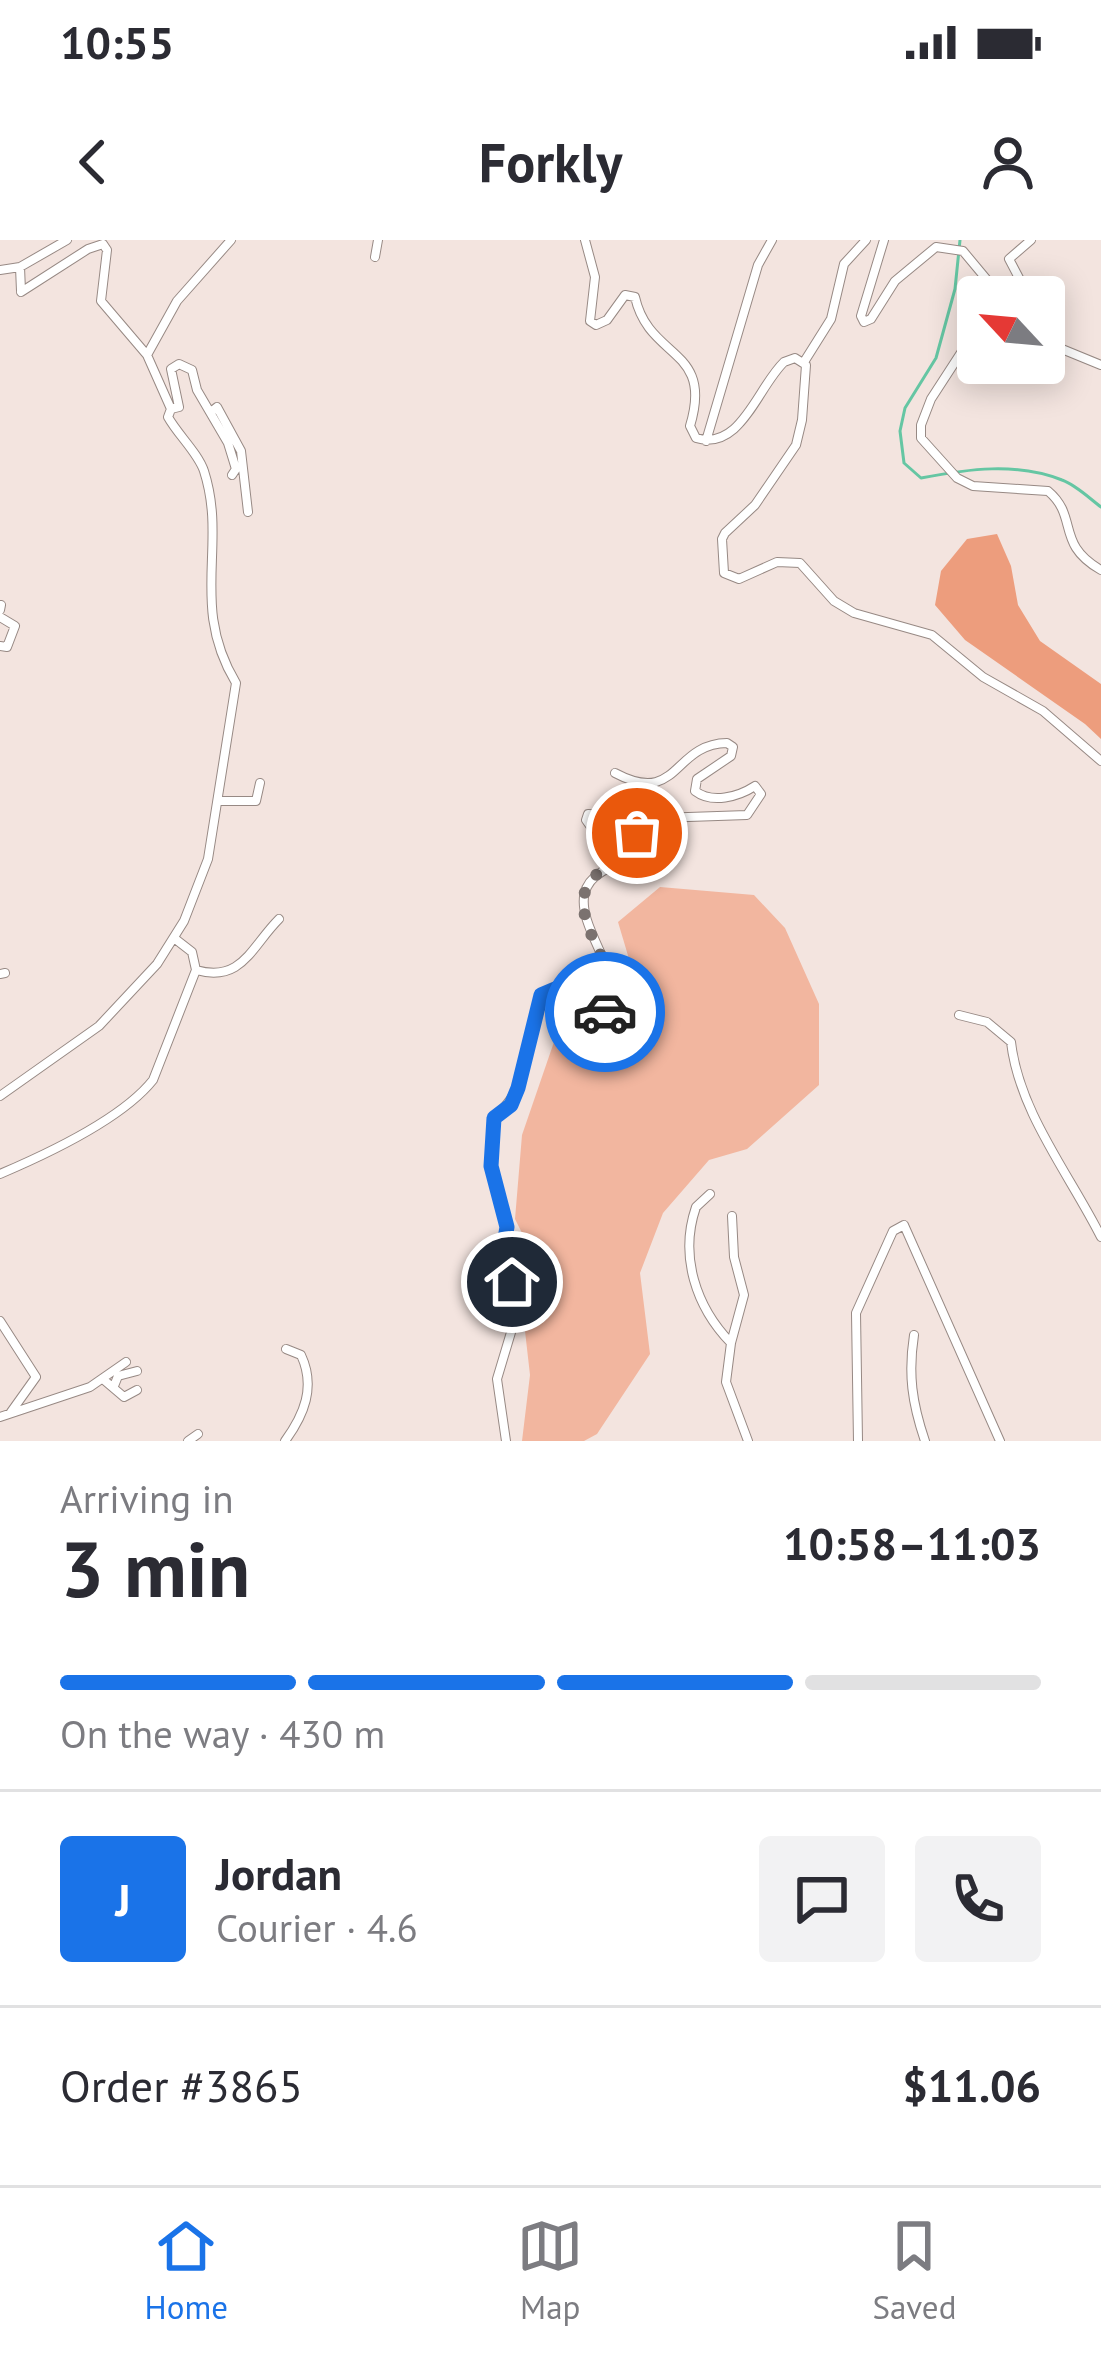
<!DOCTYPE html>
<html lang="en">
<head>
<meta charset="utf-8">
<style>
  body { margin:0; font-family:"PT Sans",sans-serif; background:#f2f2f3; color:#2b2b33; height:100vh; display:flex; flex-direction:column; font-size:45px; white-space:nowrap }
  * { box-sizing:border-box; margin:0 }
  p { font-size:39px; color:#7c7c81 }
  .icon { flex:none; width:66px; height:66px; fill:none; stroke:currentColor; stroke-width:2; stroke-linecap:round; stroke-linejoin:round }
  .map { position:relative; height:1201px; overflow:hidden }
  .panel { display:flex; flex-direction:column; background:#fff; flex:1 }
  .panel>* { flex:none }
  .needle { width:78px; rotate:296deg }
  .controls { position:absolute; left:957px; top:36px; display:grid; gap:24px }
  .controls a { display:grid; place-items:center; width:108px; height:108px; border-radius:12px; background:#fff; box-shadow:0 6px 30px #0003; font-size:60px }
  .pin { position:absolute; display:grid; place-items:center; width:102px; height:102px; color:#fff; margin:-51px; border:6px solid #fff; border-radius:50%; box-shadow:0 3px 12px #0007 }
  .courier { position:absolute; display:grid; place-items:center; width:120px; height:120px; margin:-60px; border:9px solid #1a73e8; border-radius:50%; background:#fff; color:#222; box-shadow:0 3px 15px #0007 }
  .summary em { font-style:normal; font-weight:800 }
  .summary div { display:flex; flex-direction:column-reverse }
  .summary { display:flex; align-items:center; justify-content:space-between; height:204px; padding:0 60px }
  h1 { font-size:78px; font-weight:800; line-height:90px }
  .bar { display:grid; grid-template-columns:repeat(4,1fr); gap:18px 12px; align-content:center; height:144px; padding:0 60px }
  .bar i { height:15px; border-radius:9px; background:#e1e1e2 }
  .bar .active { background:#1a73e8 }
  .bar p { grid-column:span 4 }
  .line { display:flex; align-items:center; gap:30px; padding:0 60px; border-top:3px solid #e1e1e2 }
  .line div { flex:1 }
  .round { display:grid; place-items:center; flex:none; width:126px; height:126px; border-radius:12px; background:#f2f2f3 }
  .status { display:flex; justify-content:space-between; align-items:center; height:84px; padding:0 60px; background:#fff; direction:ltr }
  .status svg { height:33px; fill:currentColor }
  header { display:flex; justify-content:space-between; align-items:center; height:156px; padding:0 60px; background:#fff; font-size:54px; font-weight:800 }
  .tabs { display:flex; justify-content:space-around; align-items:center; height:168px; border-top:3px solid #e1e1e2; background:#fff; font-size:33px; color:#7c7c81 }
  .tabs a { display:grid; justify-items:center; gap:6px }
  .tabs .active { color:#1a73e8 }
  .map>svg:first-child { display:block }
</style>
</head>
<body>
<div class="status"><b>10:55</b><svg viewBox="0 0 49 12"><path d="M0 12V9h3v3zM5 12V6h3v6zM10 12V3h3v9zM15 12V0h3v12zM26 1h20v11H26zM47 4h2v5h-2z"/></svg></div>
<header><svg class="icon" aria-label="back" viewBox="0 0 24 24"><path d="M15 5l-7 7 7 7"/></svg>Forkly<svg class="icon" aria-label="person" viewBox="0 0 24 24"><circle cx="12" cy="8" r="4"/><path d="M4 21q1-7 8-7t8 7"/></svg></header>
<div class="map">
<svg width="1101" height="1201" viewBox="0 0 1101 1201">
  <rect width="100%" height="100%" fill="#f3e4df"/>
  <path fill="#f2b69f" d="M660 647 754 655 785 688 819 764V845L747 909 709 920 663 973 640 1033 650 1114 597 1194 584 1201H522L530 1135 525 1091 533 1015 515 979 522 895 555 799V777L563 765 599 794 632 784 635 739 618 682Z"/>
  <path fill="#ed9d7d" d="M997 294 1011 326 1018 365 1040 401 1101 444V499L1085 484 965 400 935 365 941 331 967 299Z"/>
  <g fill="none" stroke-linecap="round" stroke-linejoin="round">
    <path stroke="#65c6a3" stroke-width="3" d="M960 0 955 49 936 118 905 168 900 191 904 223 921 238C967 229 1017 222 1062 240 1076 245 1089 258 1101 267"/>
    <g stroke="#978984" stroke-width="10">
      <path id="minor" d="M585 0 595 37 590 81 596 85 607 80 625 55 635 57C649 120 714 107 690 186L696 198C741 211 757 148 784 122L795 118 806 125 802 180 796 205 755 265 725 293 722 299 724 333 739 339 777 322 800 323 834 361 854 373 932 395 983 437 1043 471 1101 521
        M884 0 861 76 864 82 871 79 895 41 936 7 963 11 993 47
        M375 17 378 0
        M20 27 67 0
        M0 30 20 27 21 51
        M21 52 88 9 103 4 107 10 101 61 147 115
        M983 57 993 47 1006 48 1020 57
        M1029 57 1009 19 1031 0
        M978 70 968 102 931 159 921 185V198L957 238 973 246 1048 251C1079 277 1055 304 1101 330
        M1044 94 1057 107 1101 125
        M804 122 831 79 844 24 866 0
        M171 169 179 167 171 129 179 124 192 130 197 150 228 203 236 229 232 235
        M212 171 217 167 241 211 248 272
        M706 201 758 25 772 0
        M0 370 1 365
        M0 377 15 386 7 407 0 406
        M219 561H256L260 543
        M196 730C242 743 251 707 279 679
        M0 734 5 733
        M959 775 987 782 1011 802C1019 872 1070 935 1101 997
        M0 856 99 786 157 724 184 681 208 619 236 443C189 365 228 305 204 231 198 213 178 195 168 177L171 169 147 115 177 61 231 0
        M0 934C47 914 122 879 153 840L196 730 192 712 174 698
        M710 954 696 967C679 1016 696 1067 731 1103L726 1142 748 1201
        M0 1081 36 1137 11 1172
        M914 1095C908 1134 912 1163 925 1201
        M731 1103 744 1055 734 1017 732 976
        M104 1140 124 1157 137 1150
        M114 1146 118 1136 137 1131
        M0 1177 90 1147 126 1122
        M188 1201 198 1194
        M285 1201C304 1175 316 1147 301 1115L286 1109
        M506 1201 497 1139 518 1069 503 1010 507 987 492 936 494 878C538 837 521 804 541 755L560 747 600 770 612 769C630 720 519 639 644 618L653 605 646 595 593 590 586 580 588 574 659 578 747 575 761 554 755 546C738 557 712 564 695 551L697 539 731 516 733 507 727 503C672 504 679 567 615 533
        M858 1201 856 1073 893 991 904 985 1000 1201"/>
    </g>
    <use href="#minor" stroke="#fff" stroke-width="8"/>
  </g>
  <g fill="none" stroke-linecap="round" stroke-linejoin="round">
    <path stroke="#7b726f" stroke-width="12" stroke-dasharray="0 21.6" d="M605 772 612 769C627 725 540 659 613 624 624 619 638 620 650 615L653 602 637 593"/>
    <path stroke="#1a73e8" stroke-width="15" d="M512 1042 503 1010 507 987 491 926 494 878 511 865 518 848 541 755 560 747 605 772"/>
  </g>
</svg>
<div class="controls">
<a><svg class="needle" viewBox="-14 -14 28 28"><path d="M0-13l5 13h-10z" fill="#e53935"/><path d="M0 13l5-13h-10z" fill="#7c7c81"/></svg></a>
</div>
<div class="pin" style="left:637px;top:593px;background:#ea580c"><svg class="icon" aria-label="bag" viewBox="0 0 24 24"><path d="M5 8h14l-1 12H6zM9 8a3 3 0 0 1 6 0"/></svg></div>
<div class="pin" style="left:512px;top:1042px;background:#1f2937"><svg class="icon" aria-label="home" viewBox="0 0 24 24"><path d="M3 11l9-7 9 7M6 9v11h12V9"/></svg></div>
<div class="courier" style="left:605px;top:772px"><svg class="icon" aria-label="car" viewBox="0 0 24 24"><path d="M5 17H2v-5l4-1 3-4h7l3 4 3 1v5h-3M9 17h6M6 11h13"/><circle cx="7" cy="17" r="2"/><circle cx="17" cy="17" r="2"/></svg></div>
</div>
<section class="panel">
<div class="summary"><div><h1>3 min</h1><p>Arriving in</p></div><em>10:58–11:03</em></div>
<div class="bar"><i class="active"></i><i class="active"></i><i class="active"></i><i></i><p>On the way · 430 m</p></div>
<div class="line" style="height:216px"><b class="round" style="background:#1a73e8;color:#fff">J</b><div><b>Jordan</b><p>Courier · 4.6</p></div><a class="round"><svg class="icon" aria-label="chat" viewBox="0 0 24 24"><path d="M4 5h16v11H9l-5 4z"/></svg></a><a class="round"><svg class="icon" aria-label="phone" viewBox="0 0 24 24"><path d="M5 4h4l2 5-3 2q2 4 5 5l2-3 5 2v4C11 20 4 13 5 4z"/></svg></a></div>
<div class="line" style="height:156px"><div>Order #3865</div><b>$11.06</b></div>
</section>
<nav class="tabs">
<a class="active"><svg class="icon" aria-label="home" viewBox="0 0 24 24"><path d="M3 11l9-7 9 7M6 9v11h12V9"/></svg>Home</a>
<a><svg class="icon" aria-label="map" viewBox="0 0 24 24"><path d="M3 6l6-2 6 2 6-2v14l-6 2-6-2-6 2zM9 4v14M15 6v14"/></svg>Map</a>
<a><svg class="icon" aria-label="saved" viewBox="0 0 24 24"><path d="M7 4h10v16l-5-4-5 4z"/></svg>Saved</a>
</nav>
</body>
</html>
